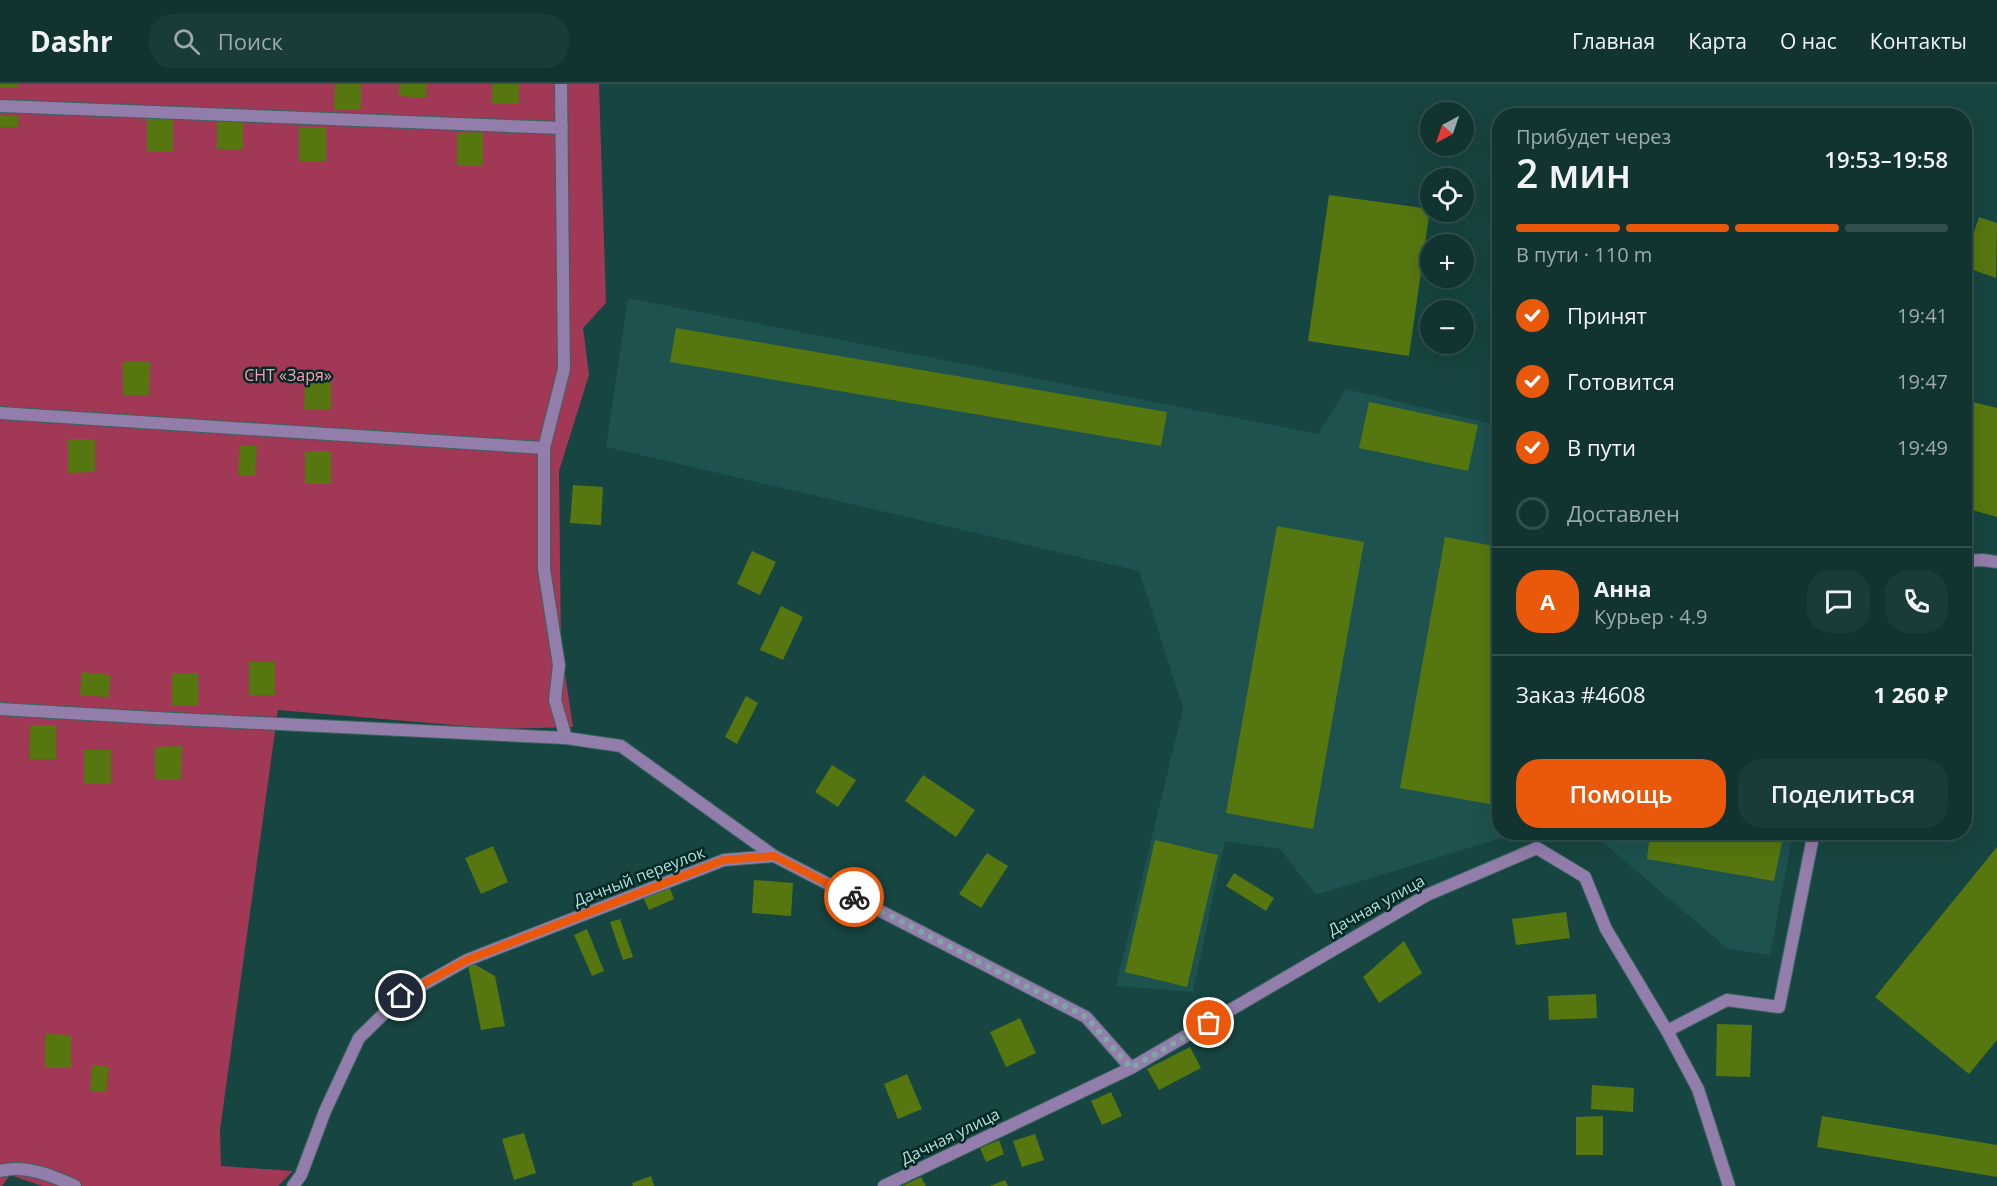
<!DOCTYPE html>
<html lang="ru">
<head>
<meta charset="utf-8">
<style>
  body { margin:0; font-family:"Open Sans",sans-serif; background:#1a3c39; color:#f1f3f6; height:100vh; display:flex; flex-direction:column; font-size:22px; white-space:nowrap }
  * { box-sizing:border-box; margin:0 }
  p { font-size:20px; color:#9caaab }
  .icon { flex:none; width:33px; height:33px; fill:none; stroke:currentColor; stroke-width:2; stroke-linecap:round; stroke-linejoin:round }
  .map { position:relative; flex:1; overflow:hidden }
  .drawer { position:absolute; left:1492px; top:24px; width:480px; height:732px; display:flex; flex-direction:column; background:#113431; border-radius:24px; box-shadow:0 6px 24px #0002,0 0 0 2px #304f4d }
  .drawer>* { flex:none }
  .needle { width:39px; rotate:220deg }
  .controls { position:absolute; left:1420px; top:18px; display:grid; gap:12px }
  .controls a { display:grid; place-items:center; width:54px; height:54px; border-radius:50%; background:#113431; box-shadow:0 6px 24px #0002,0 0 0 2px #304f4d; font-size:30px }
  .pin { position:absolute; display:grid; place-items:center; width:51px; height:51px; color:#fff; margin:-26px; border:3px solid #fff; border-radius:50%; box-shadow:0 2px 6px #0007 }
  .courier { position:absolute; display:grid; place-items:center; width:60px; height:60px; margin:-30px; border:4px solid #ea580c; border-radius:50%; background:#fff; color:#222; box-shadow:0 2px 8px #0007 }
  .overview em { font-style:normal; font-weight:600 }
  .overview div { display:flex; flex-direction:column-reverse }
  .overview { display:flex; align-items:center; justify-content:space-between; height:102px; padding:0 24px }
  h1 { font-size:39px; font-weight:600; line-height:45px }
  .bar { display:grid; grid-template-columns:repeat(4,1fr); gap:9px 6px; align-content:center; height:72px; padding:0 24px }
  .bar i { height:8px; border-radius:4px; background:#304f4d }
  .bar .current { background:#ea580c }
  .bar p { grid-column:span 4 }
  .line { display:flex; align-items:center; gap:15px; padding:0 24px; border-top:2px solid #304f4d }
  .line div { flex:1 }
  .round { display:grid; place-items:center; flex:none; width:63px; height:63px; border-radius:24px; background:#1a3c39 }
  ol { padding:0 24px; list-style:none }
  li { display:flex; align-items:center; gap:18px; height:66px }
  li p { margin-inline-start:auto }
  li .icon { padding:6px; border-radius:50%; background:#ea580c; color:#fff; stroke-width:4 }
  li:last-child { color:#9caaab }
  li i { width:33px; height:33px; border:3px solid #304f4d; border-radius:50% }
  .button { display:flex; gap:12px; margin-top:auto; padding:12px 24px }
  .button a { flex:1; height:69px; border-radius:24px; background:#ea580c; color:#fff; font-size:24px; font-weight:600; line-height:69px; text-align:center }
  .button a+a { background:#1a3c39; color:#f1f3f6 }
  header { display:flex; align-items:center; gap:36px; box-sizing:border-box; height:84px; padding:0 30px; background:#113431; border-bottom:2px solid #304f4d }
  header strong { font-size:28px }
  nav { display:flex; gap:33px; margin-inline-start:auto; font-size:21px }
  .search { width:420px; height:54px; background:#1a3c39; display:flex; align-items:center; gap:15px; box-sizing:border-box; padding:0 21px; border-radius:24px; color:#9caaab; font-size:22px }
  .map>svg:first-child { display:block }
</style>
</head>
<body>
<header>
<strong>Dashr</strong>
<div class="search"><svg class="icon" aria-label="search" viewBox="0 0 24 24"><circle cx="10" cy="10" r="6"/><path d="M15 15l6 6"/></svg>Поиск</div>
<nav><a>Главная</a><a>Карта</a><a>О нас</a><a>Контакты</a></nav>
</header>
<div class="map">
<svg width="1997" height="1102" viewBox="0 0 1997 1102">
  <rect width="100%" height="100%" fill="#174541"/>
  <path fill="#1d524e" d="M628 214 1318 350 1346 305 1500 342V748L1546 749 1501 754 1316 811 1280 765 1225 757 1193 908 1116 902 1183 624 1139 487 606 363Z
    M1592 749H1793L1770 871 1728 865Z"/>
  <path fill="#a13855" d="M0 0H599L606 219 583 244 589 291 559 387 561 563 573 643 500 645 278 626 220 1046 221 1082 293 1087 278 1102H42L10 1091 2 1102H0Z"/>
  <path fill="#567710" d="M0 0H18L17 4H0Z
    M335 0H361V25H334Z
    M399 0H427L426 14 399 12Z
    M492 0H519V20H492Z
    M0 31 19 32 18 43H0Z
    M217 31H243V65H217Z
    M147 34H173V68L147 67Z
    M299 43H326V77H299Z
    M483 48V82H457V49Z
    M1329 111 1430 125 1409 272 1308 257Z
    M1979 133 1997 139 1996 194 1965 183V175Z
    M676 244 1167 328 1161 362 670 278Z
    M123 278H150L149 311H123Z
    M305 291H331V325H304Z
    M1965 316 1997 324V433L1965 424Z
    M1369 318 1478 341 1468 387 1359 364Z
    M68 355H95V388L68 389Z
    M240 361 257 362 255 392 238 391Z
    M305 367H331V400H305Z
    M573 401 603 403 601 441 570 439Z
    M1277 442 1364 458 1313 745 1226 729Z
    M1445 453 1500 463V722L1400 704Z
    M752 467 776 478 760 511 737 500Z
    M781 522 803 533 783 576 760 566Z
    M249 578H275V611H249Z
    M82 588 110 591 109 613 80 611Z
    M172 589H198V622H172Z
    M746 612 758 619 737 660 725 653Z
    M30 641H56V675H29Z
    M182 662 181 696H155V663Z
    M84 666H111V700H84Z
    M832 681 856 696 838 723 815 708Z
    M923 691 975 726 956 753 905 717Z
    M1650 748H1784L1774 797 1647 775Z
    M1155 756 1218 771 1187 903 1125 888Z
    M493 762 508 798 481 810 465 774Z
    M1997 763V956L1969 990 1875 913Z
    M987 769 1008 782 981 824 959 810Z
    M1234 789 1274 814 1266 827 1226 802Z
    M754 796 793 799 791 832 752 829Z
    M669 802 674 815 649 826 643 813Z
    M1566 828 1570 854 1516 861 1512 835Z
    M620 835 633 873 623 876 610 838Z
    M587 845 604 887 592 892 574 851Z
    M1404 857 1422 889 1379 919 1363 893Z
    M467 876 495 892 505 942 481 946Z
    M1596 910 1597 934 1549 936 1548 912Z
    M1020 934 1036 969 1006 983 990 948Z
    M1717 940 1752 941 1750 993 1716 992Z
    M45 950 71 951V984H45Z
    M1190 963 1201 984 1159 1006 1147 985Z
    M92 981 109 983 106 1008 90 1007Z
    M907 990 922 1025 898 1035 884 1000Z
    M1592 1001 1634 1004 1633 1028 1591 1025Z
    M1111 1008 1122 1032 1102 1041 1091 1017Z
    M1603 1032V1071H1576V1033Z
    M1822 1032 1997 1061V1093L1817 1063Z
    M524 1049 536 1089 514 1096 502 1055Z
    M1035 1050 1044 1076 1022 1083 1013 1057Z
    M999 1056 1004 1070 986 1078 980 1064Z
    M651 1092 654 1102H633L632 1099Z
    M921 1093 926 1102H902Z
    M1005 1096 1008 1102H990Z"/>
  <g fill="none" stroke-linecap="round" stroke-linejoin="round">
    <g stroke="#37645f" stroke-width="14">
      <path id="service" d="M561 0 564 285 544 364V485L559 581 555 616 566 654
        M0 22 562 44
        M0 329 544 364
        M0 625 155 634 566 654 621 662 774 772
        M1667 947 1727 916 1779 923 1814 748
        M0 1087C25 1080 53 1092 75 1102
        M293 1102 301 1091 325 1027 359 954 401 913"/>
    </g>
    <g stroke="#37645f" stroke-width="14">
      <path id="minor" d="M1965 477 1983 476 1997 478
        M401 913 467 876 724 776 774 772 1086 933 1131 984
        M884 1102 1131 984 1427 811 1537 764 1585 793 1606 845 1667 947 1698 1005 1729 1102"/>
    </g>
    <use href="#service" stroke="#937dab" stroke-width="12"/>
    <use href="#minor" stroke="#937dab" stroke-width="12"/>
  </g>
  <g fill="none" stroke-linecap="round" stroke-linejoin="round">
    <path stroke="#7ea8a4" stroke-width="6" stroke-dasharray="0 10.8" d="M854 813 1086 933 1131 984 1209 939"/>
    <path stroke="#ea580c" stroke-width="8" d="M401 912 467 876 724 776 774 772 854 813"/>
  </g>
  <g text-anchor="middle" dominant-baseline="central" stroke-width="5" stroke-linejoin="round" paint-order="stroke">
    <g font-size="16" fill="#fd9eb1" stroke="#042a27">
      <text x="288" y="291">СНТ «Заря»</text>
    </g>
    <g font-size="16" fill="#b6ded9" stroke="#042a27">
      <text transform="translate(639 792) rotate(-21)">Дачный переулок</text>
      <text transform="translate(1376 821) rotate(-29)">Дачная улица</text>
      <text transform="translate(950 1052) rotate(-26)">Дачная улица</text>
    </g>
  </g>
</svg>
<div class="controls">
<a><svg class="needle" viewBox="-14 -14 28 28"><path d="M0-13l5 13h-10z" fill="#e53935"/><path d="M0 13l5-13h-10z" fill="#9caaab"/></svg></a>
<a><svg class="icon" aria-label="locate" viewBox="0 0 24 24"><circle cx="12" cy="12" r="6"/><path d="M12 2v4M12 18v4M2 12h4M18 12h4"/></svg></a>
<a>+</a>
<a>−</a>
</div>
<div class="pin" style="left:1209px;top:939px;background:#ea580c"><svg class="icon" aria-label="bag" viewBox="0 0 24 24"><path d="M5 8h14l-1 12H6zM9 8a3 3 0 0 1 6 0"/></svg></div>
<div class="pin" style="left:401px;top:912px;background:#1f2937"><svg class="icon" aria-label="home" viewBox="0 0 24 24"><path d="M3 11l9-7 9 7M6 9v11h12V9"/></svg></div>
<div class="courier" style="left:854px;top:813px"><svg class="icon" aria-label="bike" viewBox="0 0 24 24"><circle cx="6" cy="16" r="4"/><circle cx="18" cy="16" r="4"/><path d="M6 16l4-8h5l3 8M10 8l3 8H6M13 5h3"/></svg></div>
<section class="drawer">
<div class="overview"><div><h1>2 мин</h1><p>Прибудет через</p></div><em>19:53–19:58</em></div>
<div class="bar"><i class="current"></i><i class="current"></i><i class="current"></i><i></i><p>В пути · 110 m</p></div>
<ol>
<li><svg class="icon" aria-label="check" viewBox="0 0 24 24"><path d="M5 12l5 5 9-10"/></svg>Принят<p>19:41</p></li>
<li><svg class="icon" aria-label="check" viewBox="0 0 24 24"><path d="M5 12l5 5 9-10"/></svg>Готовится<p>19:47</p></li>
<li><svg class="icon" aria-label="check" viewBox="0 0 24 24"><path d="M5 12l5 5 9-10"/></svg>В пути<p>19:49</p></li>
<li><i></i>Доставлен</li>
</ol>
<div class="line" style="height:108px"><b class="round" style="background:#ea580c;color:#fff">А</b><div><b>Анна</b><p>Курьер · 4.9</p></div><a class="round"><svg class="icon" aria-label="chat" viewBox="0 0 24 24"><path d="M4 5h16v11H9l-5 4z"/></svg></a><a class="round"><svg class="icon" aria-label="phone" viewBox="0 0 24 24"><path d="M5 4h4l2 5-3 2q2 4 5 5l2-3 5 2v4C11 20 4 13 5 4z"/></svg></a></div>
<div class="line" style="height:78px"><div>Заказ #4608</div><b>1 260 ₽</b></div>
<div class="button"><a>Помощь</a><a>Поделиться</a></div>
</section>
</div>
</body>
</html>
